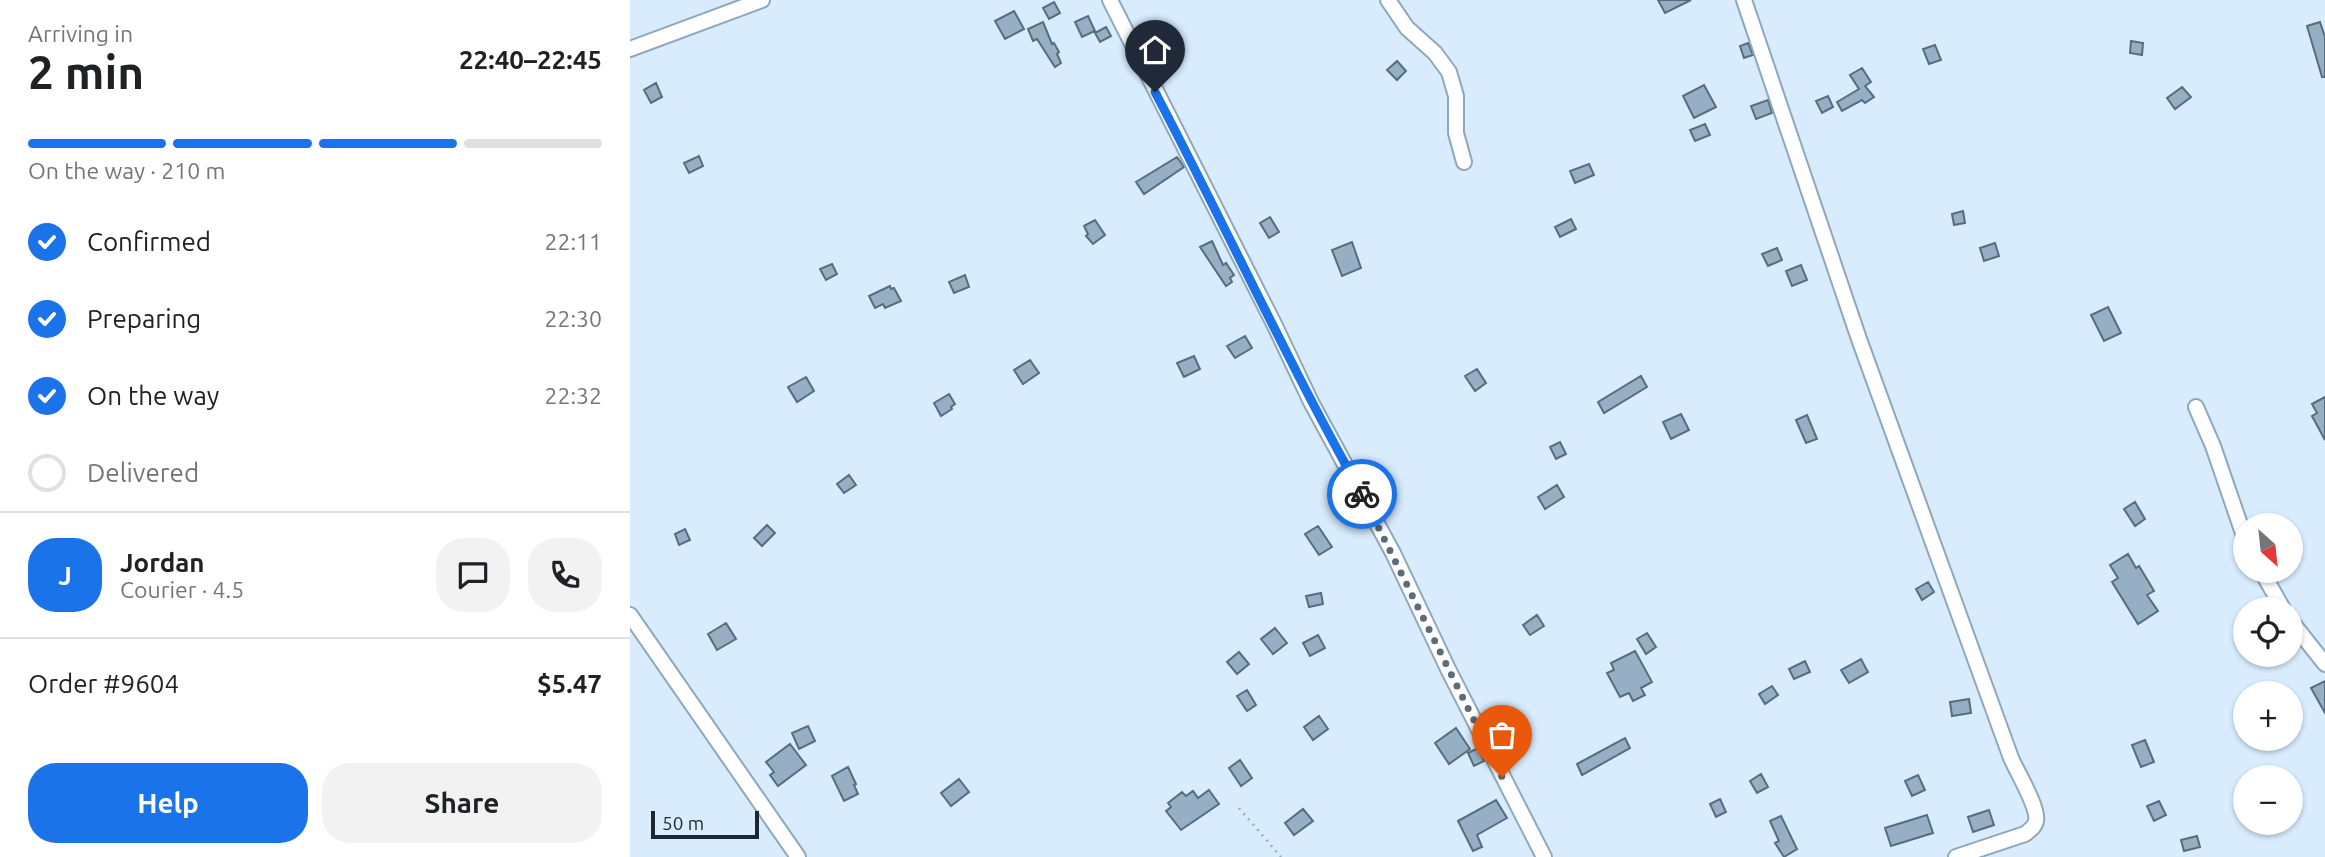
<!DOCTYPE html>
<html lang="en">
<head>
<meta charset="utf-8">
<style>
  body { margin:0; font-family:Ubuntu,sans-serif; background:#f2f2f2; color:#202124; height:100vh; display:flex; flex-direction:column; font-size:26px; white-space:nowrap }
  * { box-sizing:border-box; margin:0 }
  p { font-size:23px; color:#757577 }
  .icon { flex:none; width:38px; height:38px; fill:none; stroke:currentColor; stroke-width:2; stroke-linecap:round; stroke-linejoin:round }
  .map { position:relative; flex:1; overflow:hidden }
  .drawer { display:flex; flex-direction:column; background:#fff; width:630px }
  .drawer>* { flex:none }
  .needle { width:46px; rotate:153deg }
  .fabs { position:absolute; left:1603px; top:513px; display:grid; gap:14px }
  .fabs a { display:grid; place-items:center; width:70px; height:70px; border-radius:50%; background:#fff; box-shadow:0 2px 5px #0004; font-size:35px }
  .scale { position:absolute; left:21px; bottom:18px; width:108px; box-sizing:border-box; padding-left:7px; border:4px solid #1d272f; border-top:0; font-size:19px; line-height:24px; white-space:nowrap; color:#1d272f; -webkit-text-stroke:5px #d8ecfe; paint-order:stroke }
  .pin { position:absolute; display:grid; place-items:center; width:60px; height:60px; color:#fff; margin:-72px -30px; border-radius:50% 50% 50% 0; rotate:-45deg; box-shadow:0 0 7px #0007 }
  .pin .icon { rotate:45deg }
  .courier { position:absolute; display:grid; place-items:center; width:70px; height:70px; margin:-35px; border:5px solid #1a73e8; border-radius:50%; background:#fff; color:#222; box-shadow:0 2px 9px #0007 }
  .overview em { font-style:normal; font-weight:700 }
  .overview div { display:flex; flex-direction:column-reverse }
  .overview { display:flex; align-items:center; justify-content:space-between; height:119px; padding:0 28px }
  h1 { font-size:46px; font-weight:700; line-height:52px }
  .bar { display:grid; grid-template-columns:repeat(4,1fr); gap:10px 7px; align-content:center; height:84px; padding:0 28px }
  .bar i { height:9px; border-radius:5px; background:#e0e0e0 }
  .bar .selected { background:#1a73e8 }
  .bar p { grid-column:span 4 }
  .line { display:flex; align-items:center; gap:18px; padding:0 28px; border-top:2px solid #e0e0e0 }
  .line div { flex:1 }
  .round { display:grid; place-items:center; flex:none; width:74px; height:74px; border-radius:28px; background:#f2f2f2 }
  ol { padding:0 28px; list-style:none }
  li { display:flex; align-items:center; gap:21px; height:77px }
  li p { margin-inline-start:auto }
  li .icon { padding:7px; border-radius:50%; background:#1a73e8; color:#fff; stroke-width:4 }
  li:last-child { color:#757577 }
  li i { width:38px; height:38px; border:4px solid #e0e0e0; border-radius:50% }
  .primary-button { display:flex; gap:14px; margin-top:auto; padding:14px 28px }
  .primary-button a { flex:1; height:80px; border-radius:28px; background:#1a73e8; color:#fff; font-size:28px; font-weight:700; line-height:80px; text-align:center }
  .primary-button a+a { background:#f2f2f2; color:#202124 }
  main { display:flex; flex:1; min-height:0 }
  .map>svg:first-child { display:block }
</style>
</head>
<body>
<main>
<section class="drawer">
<div class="overview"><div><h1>2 min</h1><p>Arriving in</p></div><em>22:40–22:45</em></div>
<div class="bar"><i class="selected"></i><i class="selected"></i><i class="selected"></i><i></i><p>On the way · 210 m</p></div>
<ol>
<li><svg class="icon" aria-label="check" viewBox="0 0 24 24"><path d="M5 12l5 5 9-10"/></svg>Confirmed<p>22:11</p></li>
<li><svg class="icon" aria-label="check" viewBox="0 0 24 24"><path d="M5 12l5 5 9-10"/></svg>Preparing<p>22:30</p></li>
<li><svg class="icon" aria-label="check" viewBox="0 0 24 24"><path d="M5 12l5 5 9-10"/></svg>On the way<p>22:32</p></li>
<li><i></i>Delivered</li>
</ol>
<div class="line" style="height:126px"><b class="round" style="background:#1a73e8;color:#fff">J</b><div><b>Jordan</b><p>Courier · 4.5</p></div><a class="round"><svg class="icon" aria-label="chat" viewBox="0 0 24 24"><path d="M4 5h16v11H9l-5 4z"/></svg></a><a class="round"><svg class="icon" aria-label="phone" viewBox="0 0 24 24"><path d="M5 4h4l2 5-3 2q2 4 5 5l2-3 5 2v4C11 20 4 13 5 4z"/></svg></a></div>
<div class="line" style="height:91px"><div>Order #9604</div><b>$5.47</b></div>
<div class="primary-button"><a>Help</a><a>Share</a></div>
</section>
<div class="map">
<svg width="1695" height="857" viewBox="0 0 1695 857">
  <rect width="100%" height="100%" fill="#d8ecfe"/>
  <path fill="#96afc4" stroke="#566d80" stroke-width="2" d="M1028 0H1061L1035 13Z
    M424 2 430 13 419 19 413 8Z
    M384 11 394 29 375 39 365 21Z
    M458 16 465 31 452 37 445 22Z
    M413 22 422 44 424 43 429 52 427 54 431 63 425 67 407 39 403 41 398 29Z
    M1690 22 1695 37V77H1692L1677 26Z
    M476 27 481 36 470 42 465 33Z
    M1501 41 1513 43 1512 55 1500 53Z
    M1118 43 1123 55 1114 58 1110 46Z
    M1305 45 1311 60 1299 64 1293 49Z
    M767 61 776 71 767 80 757 70Z
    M1232 68 1241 82 1235 86 1244 97 1235 103 1232 100 1212 111 1207 102 1229 89 1220 75Z
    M26 83 32 97 21 103 14 90Z
    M1074 85 1086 107 1064 118 1053 96Z
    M1552 87 1561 97 1545 109 1537 98Z
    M1198 96 1203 107 1192 113 1186 101Z
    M1138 100 1142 113 1126 119 1121 106Z
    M1075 124 1080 135 1065 141 1060 130Z
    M69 156 73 166 59 173 54 163Z
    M547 157 554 167 514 194 506 182Z
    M959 164 964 175 945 183 940 171Z
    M1333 211 1335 223 1324 225 1322 214Z
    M640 217 649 232 639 238 630 223Z
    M941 219 946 229 930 237 925 227Z
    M465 220 475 235 463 244 456 236 458 234 454 226Z
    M582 241 593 265 596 263 604 275 600 278 602 282 596 286 570 247Z
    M722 242 731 268 712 276 702 250Z
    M1365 243 1369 256 1354 261 1350 248Z
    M1147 248 1152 260 1138 266 1132 254Z
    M202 264 207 274 196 280 190 269Z
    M1171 265 1177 280 1162 286 1156 271Z
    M335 275 339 287 324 293 319 282Z
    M260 286 261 289 264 288 271 301 255 308 253 304 245 308 239 296Z
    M1478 307 1491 333 1474 341 1461 315Z
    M615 336 622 348 605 358 597 346Z
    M564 356 570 369 554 377 547 363Z
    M400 360 409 373 393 384 384 370Z
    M847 369 856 383 845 391 835 376Z
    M1011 376 1017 387 974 413 968 402Z
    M176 377 184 391 167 402 158 387Z
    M319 394 325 404 321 407 322 409 311 416 304 403Z
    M1695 397V440L1682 416 1687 413 1682 404Z
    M1051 414 1059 430 1041 439 1033 422Z
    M1177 415 1187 439 1176 443 1166 420Z
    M930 442 936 454 926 459 920 447Z
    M219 475 226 485 214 493 207 484Z
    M927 485 934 497 915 509 908 497Z
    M1505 502 1515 519 1505 526 1494 509Z
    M137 525 145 533 132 546 124 538Z
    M688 526 702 547 689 555 675 534Z
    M55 529 60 540 49 545 45 534Z
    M1498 554 1506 568 1509 566 1524 591 1517 595 1528 611 1508 624 1482 582 1488 578 1480 565Z
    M1298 582 1304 592 1292 600 1286 589Z
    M691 593 693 604 679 607 676 596Z
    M907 615 914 626 900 635 893 625Z
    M96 623 106 639 87 650 78 634Z
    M645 628 657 643 643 654 631 639Z
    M1017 633 1026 647 1016 654 1007 639Z
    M688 635 695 648 680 656 673 643Z
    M1005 651 1022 682 1011 688 1015 695 1003 701 999 693 990 697 977 673 984 670 981 663Z
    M609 652 619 664 607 674 597 662Z
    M1231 659 1238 672 1219 683 1211 670Z
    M1175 661 1180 672 1164 679 1159 669Z
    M1695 681V713L1681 688Z
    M1142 686 1148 695 1135 704 1129 694Z
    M617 690 626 705 617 711 607 696Z
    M1339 699 1341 713 1322 716 1320 702Z
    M689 716 698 729 683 740 674 727Z
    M178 726 185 741 169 749 162 733Z
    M826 728 840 749 819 764 805 743Z
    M995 738 1000 748 952 775 947 764Z
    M1515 740 1524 762 1511 767 1502 745Z
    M160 744 176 765 148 786 140 775 144 772 136 762Z
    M848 748 854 761 844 766 838 753Z
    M610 760 622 778 611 786 599 768Z
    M218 767 226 784 224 785 228 794 214 801 202 776Z
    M1131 774 1138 787 1127 793 1120 781Z
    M1288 775 1295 790 1282 796 1275 781Z
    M329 779 339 792 321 806 311 793Z
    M579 790 589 804 551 830 536 811 541 807 538 803 552 792 556 796 563 791 568 798Z
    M1090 799 1096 812 1086 817 1080 804Z
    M866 800 877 818 847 835 852 847 843 851 828 821Z
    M1529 801 1536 815 1524 821 1517 806Z
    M673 809 683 821 664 835 655 823Z
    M1359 810 1364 825 1343 832 1338 817Z
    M1297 815 1303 833 1261 846 1255 828Z
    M1151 816 1167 849 1154 857 1145 843 1149 841 1140 821Z
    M1567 836 1570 847 1554 851 1551 840Z"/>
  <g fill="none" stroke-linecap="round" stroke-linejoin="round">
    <g stroke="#8fa7bc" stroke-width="18">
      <path id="minor" d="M480 0 645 326 681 402 763 553 818 669 914 857
        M758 0 777 28 805 53 819 72 826 96V133L834 162
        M1114 0 1229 339 1381 758C1387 772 1409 808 1406 821 1405 827 1400 830 1395 834L1326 857
        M0 49 132 0
        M1566 407 1583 446 1615 539
        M1631 570 1653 609
        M0 615 168 857
        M1661 621 1695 664"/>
    </g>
    <path stroke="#9aabb9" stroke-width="2.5" stroke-dasharray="2 5" stroke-linecap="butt" d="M609 808 651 857"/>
    <use href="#minor" stroke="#fff" stroke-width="14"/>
  </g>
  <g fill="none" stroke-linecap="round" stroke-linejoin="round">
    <path stroke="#5e6c77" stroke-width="7" stroke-dasharray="0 12.6" d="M732 494 872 777"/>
    <path stroke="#1a73e8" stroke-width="9" d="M525 92C595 225 658 363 732 494"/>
  </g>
</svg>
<div class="fabs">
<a><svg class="needle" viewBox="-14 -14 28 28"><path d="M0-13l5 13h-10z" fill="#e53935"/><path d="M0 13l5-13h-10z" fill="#757577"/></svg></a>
<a><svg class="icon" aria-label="locate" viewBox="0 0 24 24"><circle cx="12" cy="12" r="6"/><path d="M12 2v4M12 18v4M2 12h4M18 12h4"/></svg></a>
<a>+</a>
<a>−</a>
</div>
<div class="scale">50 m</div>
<div class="pin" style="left:872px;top:777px;background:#ea580c"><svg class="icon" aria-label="bag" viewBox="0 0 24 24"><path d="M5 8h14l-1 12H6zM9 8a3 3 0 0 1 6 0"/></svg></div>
<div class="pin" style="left:525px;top:92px;background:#1f2937"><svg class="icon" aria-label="home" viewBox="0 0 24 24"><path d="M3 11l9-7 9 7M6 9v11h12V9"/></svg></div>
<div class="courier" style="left:732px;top:494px"><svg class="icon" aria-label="bike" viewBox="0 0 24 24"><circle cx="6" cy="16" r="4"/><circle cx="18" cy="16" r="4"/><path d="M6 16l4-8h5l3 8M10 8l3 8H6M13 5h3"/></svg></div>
</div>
</main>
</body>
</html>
